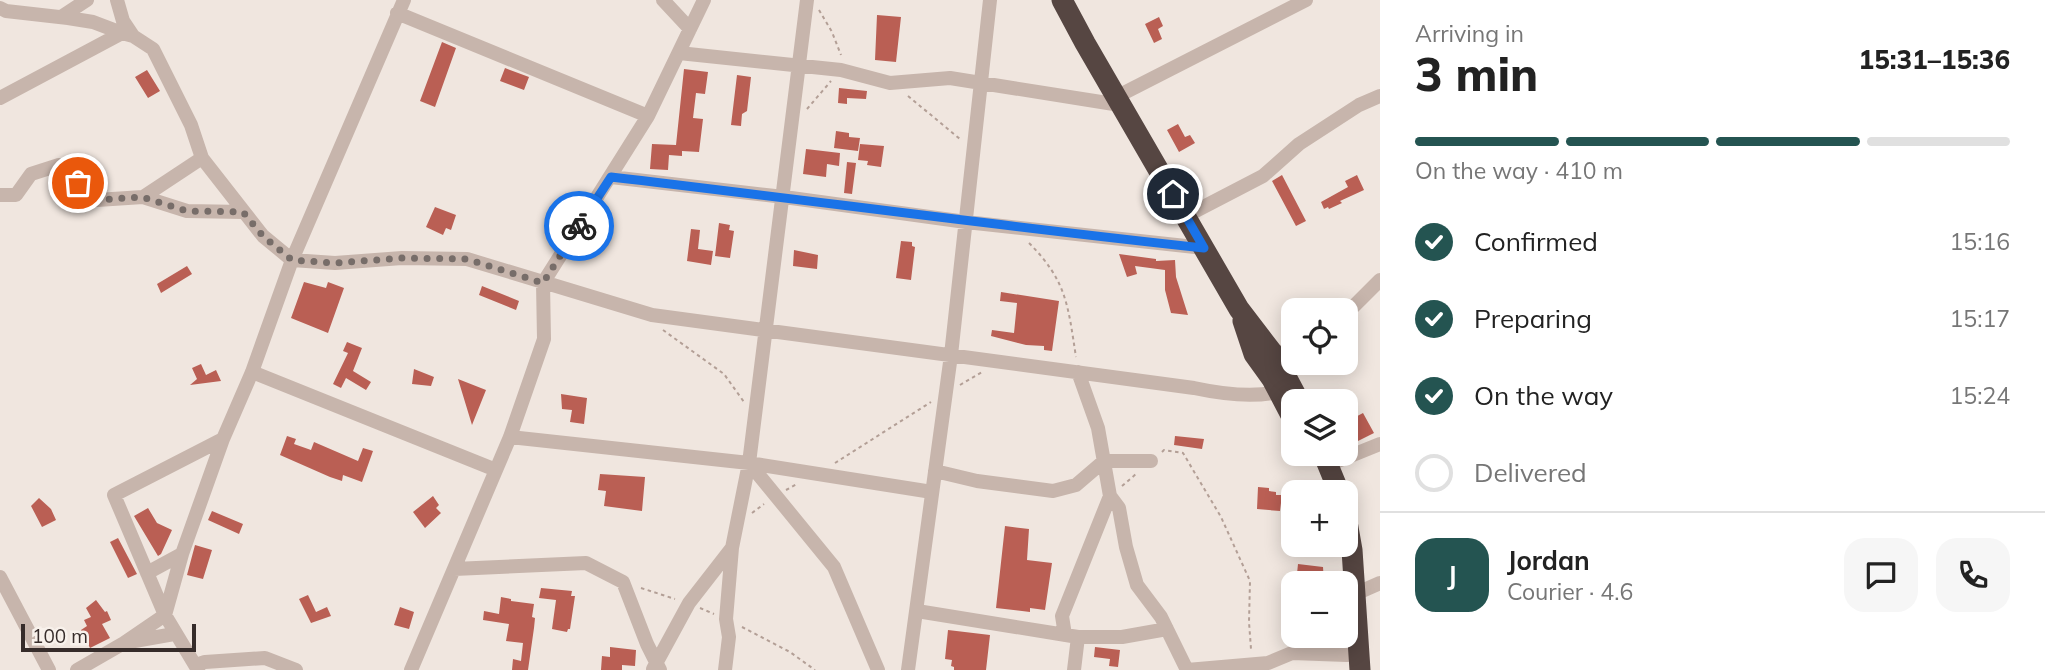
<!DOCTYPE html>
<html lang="en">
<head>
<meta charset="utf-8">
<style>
  body { margin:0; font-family:Mulish,sans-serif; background:#f6f6f6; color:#222; height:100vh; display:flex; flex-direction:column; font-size:26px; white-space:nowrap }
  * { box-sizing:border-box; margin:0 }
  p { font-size:23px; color:#767676 }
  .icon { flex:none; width:38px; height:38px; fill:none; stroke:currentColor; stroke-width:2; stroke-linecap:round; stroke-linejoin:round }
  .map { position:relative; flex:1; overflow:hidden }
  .side { display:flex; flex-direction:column; background:#fff; width:665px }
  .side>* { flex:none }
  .fabs { position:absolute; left:1281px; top:298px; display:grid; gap:14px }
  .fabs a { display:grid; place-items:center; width:77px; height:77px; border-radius:14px; background:#fff; box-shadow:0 4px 18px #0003; font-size:35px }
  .scale { position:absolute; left:21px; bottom:18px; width:175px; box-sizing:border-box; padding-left:7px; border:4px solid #362c2a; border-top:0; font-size:19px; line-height:24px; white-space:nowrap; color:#362c2a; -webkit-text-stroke:5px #f8f1eb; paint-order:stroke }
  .pin { position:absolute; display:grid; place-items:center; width:60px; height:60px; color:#fff; margin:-30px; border:4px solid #fff; border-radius:50%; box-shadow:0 2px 7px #0007 }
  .courier { position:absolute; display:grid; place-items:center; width:70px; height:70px; margin:-35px; border:5px solid #1a73e8; border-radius:50%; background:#fff; color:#222; box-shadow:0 2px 9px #0007 }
  .summary em { font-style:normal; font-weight:800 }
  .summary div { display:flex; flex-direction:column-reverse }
  .summary { display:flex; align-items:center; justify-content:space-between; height:119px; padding:0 35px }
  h1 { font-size:46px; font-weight:800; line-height:52px }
  .bar { display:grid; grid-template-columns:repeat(4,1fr); gap:10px 7px; align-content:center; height:84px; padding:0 35px }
  .bar i { height:9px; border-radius:5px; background:#e0e0e0 }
  .bar .active { background:#245451 }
  .bar p { grid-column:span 4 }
  .line { display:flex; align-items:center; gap:18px; padding:0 35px; border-top:2px solid #e0e0e0 }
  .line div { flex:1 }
  .round { display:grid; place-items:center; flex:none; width:74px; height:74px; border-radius:21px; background:#f6f6f6 }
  ol { padding:0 35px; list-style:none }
  li { display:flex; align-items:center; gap:21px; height:77px }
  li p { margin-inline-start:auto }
  li .icon { padding:7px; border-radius:50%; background:#245451; color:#fff; stroke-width:4 }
  li:last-child { color:#767676 }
  li i { width:38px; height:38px; border:4px solid #e0e0e0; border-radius:50% }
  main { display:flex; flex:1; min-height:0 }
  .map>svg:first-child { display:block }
</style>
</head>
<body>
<main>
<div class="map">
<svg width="1380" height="670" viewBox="0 0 1380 670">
  <rect width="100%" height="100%" fill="#f0e6df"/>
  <path fill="#ba5f54" d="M877 15 901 17 896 62 875 60Z
    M1159 17 1163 26 1158 29 1162 39 1154 43 1145 24Z
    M442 42 456 48 435 107 420 101Z
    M505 68 529 77 524 90 500 81Z
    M684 69 708 72 705 94 696 93 693 118 703 119 699 152 682 151V156L669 155 668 170 650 169 652 144 676 145Z
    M147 70 160 91 148 98 135 77Z
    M737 75 751 77 747 111 742 114 741 126 731 125Z
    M839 88 867 91 866 99 847 98V104L838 103Z
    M1178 124 1185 137 1190 135 1195 143 1179 152 1167 130Z
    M836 131 849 133V137L860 138 858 151 834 148Z
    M860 144 884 146 881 167 867 165 868 161 858 160Z
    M806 149 840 153 839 166 827 164 826 177 803 174Z
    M847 162 856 163 852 194 844 193Z
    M1282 175 1306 221 1296 226 1272 181Z
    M1357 175 1364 190 1340 201 1342 203 1329 209 1328 207 1324 209 1321 202 1348 187 1345 181Z
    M435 207 456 215 451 230 446 228 443 235 426 227Z
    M719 223 730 225 729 230 734 231 730 258 715 256Z
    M691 229 700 230 698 249 713 251 711 265 687 261Z
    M901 241 912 242V246L915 247 911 280 896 278Z
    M794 250 818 255 817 269 793 266Z
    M1119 254 1156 259V261L1175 260 1176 277 1188 315 1171 313 1165 290V270L1135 266 1137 274 1127 277Z
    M187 266 192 274 161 293 157 284Z
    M304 282 326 288 328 282 344 288 328 333 291 318Z
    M482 286 519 301 516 310 479 295Z
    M1001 292 1059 301 1052 351 1044 350V346L1026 345 991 336 992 330 1014 333 1017 303 1000 301Z
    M347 342 362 348 353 371 371 382 366 390 346 378 341 388 333 384 348 353 343 351Z
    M201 364 206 375 216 370 221 381 190 385 197 379 192 368Z
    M414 369 434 377 431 386 412 384Z
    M458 379 486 390 472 425Z
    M561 394 587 398 584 424 570 422 572 410 562 409Z
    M1363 413 1374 433 1346 447V422Z
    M287 436 296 439 294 444 311 450 314 442 358 461 363 448 373 451 362 482 343 475 342 481 330 477 280 455Z
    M1175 436 1204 439 1202 449 1174 445Z
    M600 474 645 477 642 511 604 506 606 491 598 490Z
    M1258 487 1269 488V491L1276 492V495H1282L1280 511 1257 509Z
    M433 496 439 505 436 508 441 513 425 528 413 512Z
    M39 498 51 509 56 520 42 527 31 506Z
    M148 508 157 523 172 530 161 554 158 556 134 516Z
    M212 511 243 524 239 534 208 520Z
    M1005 526 1029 529 1027 560 1052 563 1045 610 1030 608V612L996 608Z
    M118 538 137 574 128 578 110 542Z
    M195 545 212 550 203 579 187 575Z
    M1298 564 1323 567 1324 583H1296Z
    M541 588 572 591 571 596H575L570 629H568L567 632 552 629 556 600 539 598Z
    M308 595 316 612 327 607 331 616 311 623 299 599Z
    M501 597 511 599V601L534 604 532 617 535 618 534 628 528 670H512L513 659 521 661 523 643 506 641 509 624 483 620 484 611 499 614Z
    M96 600 105 612 107 611 111 620 102 624 110 638 90 648 81 630 87 626 84 620 91 617 86 608Z
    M400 607 414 612 409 629 394 625Z
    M948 630 990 635 986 670H954V667L951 666 952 660 945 659Z
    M1291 635H1329L1330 645 1290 644Z
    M610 647 636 650 635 666 622 665V670H601L602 656 610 657Z
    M1095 647 1120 650 1118 667 1109 666 1110 659 1094 657Z"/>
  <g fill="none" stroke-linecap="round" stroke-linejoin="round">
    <path stroke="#b39f96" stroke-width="2" stroke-dasharray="3.5 3.5" stroke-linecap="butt" d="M819 10 832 32 841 55
      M908 96 960 139
      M807 109 831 81
      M1029 243C1067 281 1068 306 1076 357
      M663 330 724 374 744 402
      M960 385 982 372
      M1162 452 1164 450 1183 453 1221 517 1250 581 1249 622 1251 649
      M835 463 931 402
      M1122 486 1136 474
      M786 490 797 484
      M752 513 764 504
      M641 588 675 599
      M700 608 714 614
      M742 627 790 652 815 670"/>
    <path stroke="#c7b5ac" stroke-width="14" d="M117 0 123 21 133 36
      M663 0 690 29
      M0 8 6 11 68 18 93 22 122 33
      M397 13 648 116
      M61 17 87 0
      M679 53 841 70 890 83 950 78 1120 105
      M1116 97 1306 0
      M0 98 122 33 133 36 153 49 191 125 202 158 263 236 292 260 335 263 402 258 467 259 652 315 1194 388C1222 394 1257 399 1285 390
      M611 177 784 197 966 222 1204 248
      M0 195H16L31 174 59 165 97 200 143 197 187 211 243 212
      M143 197 202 158
      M1186 216 1263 176 1299 144 1359 105 1380 96
      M1346 314 1380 280
      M1275 356 1293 346
      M252 372 496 470
      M1078 372 1098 428 1110 496 1119 508 1126 547 1137 585 1161 617 1187 670 1268 663 1292 653 1347 655
      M510 437 749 463 932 492
      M749 463 834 567 878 670
      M1328 465 1380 444
      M935 471 977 481 1053 491 1076 485 1104 461H1151
      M454 569 586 563 623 582 647 644 660 670
      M147 573 182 554
      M0 577 49 670
      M1355 594 1380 583
      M917 611 1078 637H1122L1167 629
      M1065 635 1062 616 1110 496
      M129 642 174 634
      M196 665 205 662 265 658 296 670
      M653 669 689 603 731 549
      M77 670 124 643 165 615 182 554 223 439 252 372 292 260 404 0
      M198 670 165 615 114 495 223 439
      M411 670 510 437 544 339 543 283 648 116 704 0
      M725 670 729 637 726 619 732 548 749 463 807 0
      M908 670 951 355 990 0
      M1074 670 1078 637"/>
    <path stroke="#564642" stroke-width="21" d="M1062 0 1085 43 1239 309 1275 356 1299 401
      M1243 321 1254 354 1272 379 1293 419
      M1323 453 1339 492
      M1346 516 1352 550 1360 670"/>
  </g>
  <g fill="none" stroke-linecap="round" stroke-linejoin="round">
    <path stroke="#776d69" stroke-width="7" stroke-dasharray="0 12.6" d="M78 183 97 200 142 197 187 211 243 212 263 236 292 260 335 263 402 258 467 259 543 283 579 226"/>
    <path stroke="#1a73e8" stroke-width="9" d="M579 226 611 177C808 200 1006 227 1204 248L1173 194"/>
  </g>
</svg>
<div class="fabs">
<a><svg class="icon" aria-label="locate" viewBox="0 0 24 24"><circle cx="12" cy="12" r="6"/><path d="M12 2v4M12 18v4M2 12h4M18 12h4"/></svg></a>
<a><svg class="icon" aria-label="layers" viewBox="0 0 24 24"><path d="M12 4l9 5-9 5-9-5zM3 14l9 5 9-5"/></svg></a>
<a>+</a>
<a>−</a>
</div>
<div class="scale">100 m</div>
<div class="pin" style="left:78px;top:183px;background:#ea580c"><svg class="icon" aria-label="bag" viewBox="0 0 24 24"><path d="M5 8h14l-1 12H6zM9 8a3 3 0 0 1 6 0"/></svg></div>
<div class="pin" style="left:1173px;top:194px;background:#1f2937"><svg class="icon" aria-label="home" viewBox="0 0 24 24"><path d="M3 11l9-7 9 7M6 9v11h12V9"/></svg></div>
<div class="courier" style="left:579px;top:226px"><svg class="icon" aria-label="bike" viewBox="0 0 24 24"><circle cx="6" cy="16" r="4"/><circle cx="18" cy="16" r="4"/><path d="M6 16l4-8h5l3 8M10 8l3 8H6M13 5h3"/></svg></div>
</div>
<section class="side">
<div class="summary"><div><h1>3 min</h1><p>Arriving in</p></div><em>15:31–15:36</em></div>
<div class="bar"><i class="active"></i><i class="active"></i><i class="active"></i><i></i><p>On the way · 410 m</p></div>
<ol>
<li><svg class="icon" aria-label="check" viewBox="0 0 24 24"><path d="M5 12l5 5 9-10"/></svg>Confirmed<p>15:16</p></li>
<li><svg class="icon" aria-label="check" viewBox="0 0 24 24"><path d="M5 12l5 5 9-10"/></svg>Preparing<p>15:17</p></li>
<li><svg class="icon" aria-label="check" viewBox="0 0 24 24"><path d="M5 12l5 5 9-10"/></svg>On the way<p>15:24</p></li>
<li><i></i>Delivered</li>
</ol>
<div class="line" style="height:126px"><b class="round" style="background:#245451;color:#fff">J</b><div><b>Jordan</b><p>Courier · 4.6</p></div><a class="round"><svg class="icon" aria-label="chat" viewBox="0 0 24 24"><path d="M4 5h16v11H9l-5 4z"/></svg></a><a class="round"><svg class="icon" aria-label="phone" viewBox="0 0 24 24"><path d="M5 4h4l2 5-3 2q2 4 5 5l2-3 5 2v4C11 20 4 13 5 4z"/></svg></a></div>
</section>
</main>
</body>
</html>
